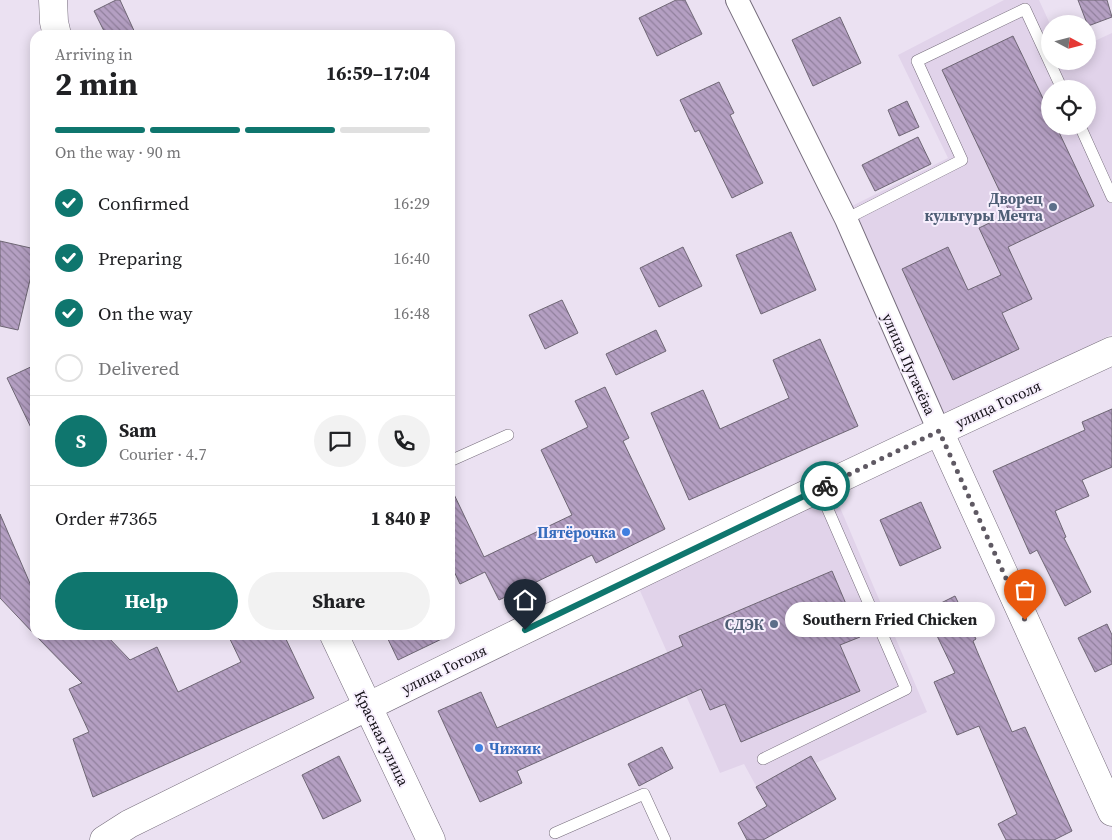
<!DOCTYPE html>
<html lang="en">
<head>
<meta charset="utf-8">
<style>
  body { margin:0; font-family:"Source Serif 4",serif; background:#f2f2f2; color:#202124; height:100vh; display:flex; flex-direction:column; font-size:19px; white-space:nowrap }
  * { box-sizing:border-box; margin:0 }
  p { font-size:16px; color:#757577 }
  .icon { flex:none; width:28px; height:28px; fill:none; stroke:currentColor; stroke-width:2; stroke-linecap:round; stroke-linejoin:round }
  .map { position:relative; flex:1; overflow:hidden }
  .panel { position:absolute; left:30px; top:30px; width:425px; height:610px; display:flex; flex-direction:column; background:#fff; border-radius:15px; box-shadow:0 2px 12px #0003 }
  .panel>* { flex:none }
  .needle { width:32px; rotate:97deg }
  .buttons { position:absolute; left:1041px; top:15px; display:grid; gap:10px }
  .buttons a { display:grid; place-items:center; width:55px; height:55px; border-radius:50%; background:#fff; box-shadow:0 2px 12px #0003; font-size:25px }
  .pin { position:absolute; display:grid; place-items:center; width:42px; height:42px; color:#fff; margin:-51px -21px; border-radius:50% 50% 50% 0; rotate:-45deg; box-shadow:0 0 5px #0007 }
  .pin .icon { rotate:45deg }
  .courier { position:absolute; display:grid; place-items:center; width:50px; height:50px; margin:-25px; border:4px solid #0f766e; border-radius:50%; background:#fff; color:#222; box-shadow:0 1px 6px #0007 }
  .bubble { position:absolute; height:35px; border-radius:18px; background:#fff; box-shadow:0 2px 12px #0003; font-size:16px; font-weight:700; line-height:35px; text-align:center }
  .overview em { font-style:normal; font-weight:700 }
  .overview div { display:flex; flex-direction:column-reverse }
  .overview { display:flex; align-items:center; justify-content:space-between; height:85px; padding:0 25px }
  h1 { font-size:32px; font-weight:700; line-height:38px }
  .bar { display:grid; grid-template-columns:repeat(4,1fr); gap:8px 5px; align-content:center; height:60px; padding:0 25px }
  .bar i { height:6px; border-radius:4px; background:#e0e0e0 }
  .bar .on { background:#0f766e }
  .bar p { grid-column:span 4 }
  .line { display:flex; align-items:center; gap:12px; padding:0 25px; border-top:1px solid #e0e0e0 }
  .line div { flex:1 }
  .round { display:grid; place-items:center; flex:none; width:52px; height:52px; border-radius:26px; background:#f2f2f2 }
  ol { padding:0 25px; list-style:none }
  li { display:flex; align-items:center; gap:15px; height:55px }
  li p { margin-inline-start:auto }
  li .icon { padding:5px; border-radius:50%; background:#0f766e; color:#fff; stroke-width:4 }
  li:last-child { color:#757577 }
  li i { width:28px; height:28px; border:2px solid #e0e0e0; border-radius:50% }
  .primary-button { display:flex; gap:10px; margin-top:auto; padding:10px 25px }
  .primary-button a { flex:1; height:58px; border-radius:30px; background:#0f766e; color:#fff; font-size:20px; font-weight:700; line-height:58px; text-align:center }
  .primary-button a+a { background:#f2f2f2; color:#202124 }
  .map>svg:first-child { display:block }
</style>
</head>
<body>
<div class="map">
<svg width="1112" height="840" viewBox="0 0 1112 840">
  <defs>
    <pattern id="building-back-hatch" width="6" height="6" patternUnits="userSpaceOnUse" patternTransform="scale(1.25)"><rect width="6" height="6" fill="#b49fc2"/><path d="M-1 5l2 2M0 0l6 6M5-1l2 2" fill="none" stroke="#91809d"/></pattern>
  </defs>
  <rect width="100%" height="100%" fill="#ebe1f2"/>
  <path fill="#e1d3ea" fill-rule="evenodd" d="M1004 0H1039L1050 24V61H1088V44L1112 33V334L944 420 846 209 948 158 898 55ZM1050 89H1088V126H1050Z
    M833 491 927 712 816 763 836 799 763 840H747L738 823 767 806 744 764 720 773 634 577Z"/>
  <path fill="url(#building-back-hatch)" stroke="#6e6674" d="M116 0H120L136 35H106L94 11Z
    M676 0H685L702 34 657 56 639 18Z
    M1078 0H1107L1112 17 1088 26Z
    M840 17 861 63 813 86 792 40Z
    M1013 36 1050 113V126H1056L1094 206 1008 247 1032 299 1002 313 1019 349 953 380 902 269 948 247 968 290 1001 275 979 228 1010 213 942 70Z
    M719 82 734 113 730 115 763 183 732 198 699 130 695 132 680 100Z
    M907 101 919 127 899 136 888 110Z
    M918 137 931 164 875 191 862 165Z
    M791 232 816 290 761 314 736 255Z
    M0 241 35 249V259L18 330 0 326Z
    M683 247 702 286 659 307 640 268Z
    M562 300 578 333 545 349 529 315Z
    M656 330 666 351 616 375 606 354Z
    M820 339 858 426 689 500 651 413 703 390 720 429 789 398 773 360Z
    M35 365V436L7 378Z
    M605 387 629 438 623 441 665 529 596 563 592 555 499 600 485 572 460 584 450 563V486L484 557 572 515 541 450 588 427 575 401Z
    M1112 409V467L1082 480 1089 496 1055 511 1066 537 1064 538 1091 592 1065 606 1037 550 1030 554 993 471 1085 430 1082 422Z
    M921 502 941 548 900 566 880 520Z
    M0 514 35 595V635L0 598Z
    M832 571 860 637 840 645 860 691 741 742 725 704 710 710 701 689 517 771 522 783 480 802 438 711 481 692 497 728 683 646 679 636Z
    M955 596 976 639 973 641 977 651 1012 732 1025 727 1072 831 1054 840H1006L998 824 1017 814 979 726 957 735 934 682 955 673 925 611Z
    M1107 624 1112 635V664L1095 672 1078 638Z
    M35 635H106L130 660 157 647 178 692 241 662 228 635H284L314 698 93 797 73 739 89 732 69 689 82 683Z
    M386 635H450L398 660Z
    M662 747 673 768 639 786 628 764Z
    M339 756 361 801 323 819 302 775Z
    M811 756 836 799 763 840H747L738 823 767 806 756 787Z"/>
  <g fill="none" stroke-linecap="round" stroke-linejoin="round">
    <g stroke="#756c7b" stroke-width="12">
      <path id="service" d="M1080 126 1112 197
        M846 219 962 160 917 61 1025 9 1062 89
        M450 461 508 435
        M763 759 906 689 819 489
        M555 833 644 794 665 840"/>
    </g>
    <g stroke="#756c7b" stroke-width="24">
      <path id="minor" d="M737 0 846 219 939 431"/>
    </g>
    <g stroke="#756c7b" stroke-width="29">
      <path id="tertiary" d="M939 431 1112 812
        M104 840 129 824C455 663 782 503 1112 351"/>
    </g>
    <g stroke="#756c7b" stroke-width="29">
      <path id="secondary" d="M53 0 54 22 57 35
        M334 635 431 840"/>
    </g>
    <use href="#service" stroke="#fff" stroke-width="11"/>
    <use href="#minor" stroke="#fff" stroke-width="22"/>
    <use href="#tertiary" stroke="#fff" stroke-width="28"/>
    <use href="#secondary" stroke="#fff" stroke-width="28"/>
  </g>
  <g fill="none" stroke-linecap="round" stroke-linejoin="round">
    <path stroke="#5f5963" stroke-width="5" stroke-dasharray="0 9" d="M825 486 939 431 1025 620"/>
    <path stroke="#0f766e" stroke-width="6" d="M525 630 825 486"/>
  </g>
  <g fill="#5c6f8a" stroke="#f7effd" stroke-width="2">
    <circle cx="1053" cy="207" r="5"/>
    <circle cx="774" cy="624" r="5"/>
  </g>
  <g fill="#3f7fe0" stroke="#f7effd" stroke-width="2">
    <circle cx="626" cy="532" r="5"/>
    <circle cx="479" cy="748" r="5"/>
  </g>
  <g text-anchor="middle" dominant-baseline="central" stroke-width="4" stroke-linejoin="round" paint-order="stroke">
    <g font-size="15" font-weight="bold" fill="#4e5e75" stroke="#f7effd" text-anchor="end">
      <text x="1043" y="198">Дворец<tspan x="1043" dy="17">культуры Мечта</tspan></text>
      <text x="764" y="624">СДЭК</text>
    </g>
    <g font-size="15" fill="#131016" stroke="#f7effd">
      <text transform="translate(909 364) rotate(66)">улица Пугачёва</text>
      <text transform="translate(998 404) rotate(-25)">улица Гоголя</text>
      <text transform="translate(444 669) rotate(-26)">улица Гоголя</text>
      <text transform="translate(382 738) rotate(64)">Красная улица</text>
    </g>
    <g font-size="15" font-weight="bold" fill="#366cbe" stroke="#f7effd" text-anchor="end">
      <text x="616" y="532">Пятёрочка</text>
      <text x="489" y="748" text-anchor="start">Чижик</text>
    </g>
  </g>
</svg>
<div class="buttons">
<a><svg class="needle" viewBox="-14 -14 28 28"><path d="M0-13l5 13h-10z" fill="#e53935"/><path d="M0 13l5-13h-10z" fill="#757577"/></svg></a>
<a><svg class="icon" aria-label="locate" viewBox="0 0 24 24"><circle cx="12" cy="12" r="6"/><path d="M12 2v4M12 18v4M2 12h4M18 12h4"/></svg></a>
</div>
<div class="pin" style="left:1025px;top:620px;background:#ea580c"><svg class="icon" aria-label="bag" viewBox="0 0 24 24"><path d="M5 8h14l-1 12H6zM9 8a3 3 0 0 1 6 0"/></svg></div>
<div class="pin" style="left:525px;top:630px;background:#1f2937"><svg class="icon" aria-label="home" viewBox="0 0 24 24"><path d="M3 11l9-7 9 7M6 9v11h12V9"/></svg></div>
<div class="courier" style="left:825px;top:486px"><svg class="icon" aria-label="bike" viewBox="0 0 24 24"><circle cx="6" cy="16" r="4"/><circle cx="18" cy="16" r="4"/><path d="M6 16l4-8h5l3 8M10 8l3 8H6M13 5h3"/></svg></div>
<div class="bubble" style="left:785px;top:602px;width:210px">Southern Fried Chicken</div>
<section class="panel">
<div class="overview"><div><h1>2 min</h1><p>Arriving in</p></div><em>16:59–17:04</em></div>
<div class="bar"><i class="on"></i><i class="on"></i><i class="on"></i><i></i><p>On the way · 90 m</p></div>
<ol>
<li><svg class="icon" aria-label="check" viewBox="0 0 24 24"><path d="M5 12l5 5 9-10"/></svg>Confirmed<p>16:29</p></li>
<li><svg class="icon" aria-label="check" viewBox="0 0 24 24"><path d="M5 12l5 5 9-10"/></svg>Preparing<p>16:40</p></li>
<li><svg class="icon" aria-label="check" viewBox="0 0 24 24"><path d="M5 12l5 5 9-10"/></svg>On the way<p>16:48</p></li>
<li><i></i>Delivered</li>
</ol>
<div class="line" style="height:90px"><b class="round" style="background:#0f766e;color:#fff">S</b><div><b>Sam</b><p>Courier · 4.7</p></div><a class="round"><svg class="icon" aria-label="chat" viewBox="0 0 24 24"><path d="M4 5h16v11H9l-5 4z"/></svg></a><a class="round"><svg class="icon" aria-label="phone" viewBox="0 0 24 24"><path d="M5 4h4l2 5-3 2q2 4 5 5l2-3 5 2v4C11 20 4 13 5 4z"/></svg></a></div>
<div class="line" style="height:65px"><div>Order #7365</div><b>1 840 ₽</b></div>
<div class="primary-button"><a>Help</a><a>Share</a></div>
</section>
</div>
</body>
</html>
